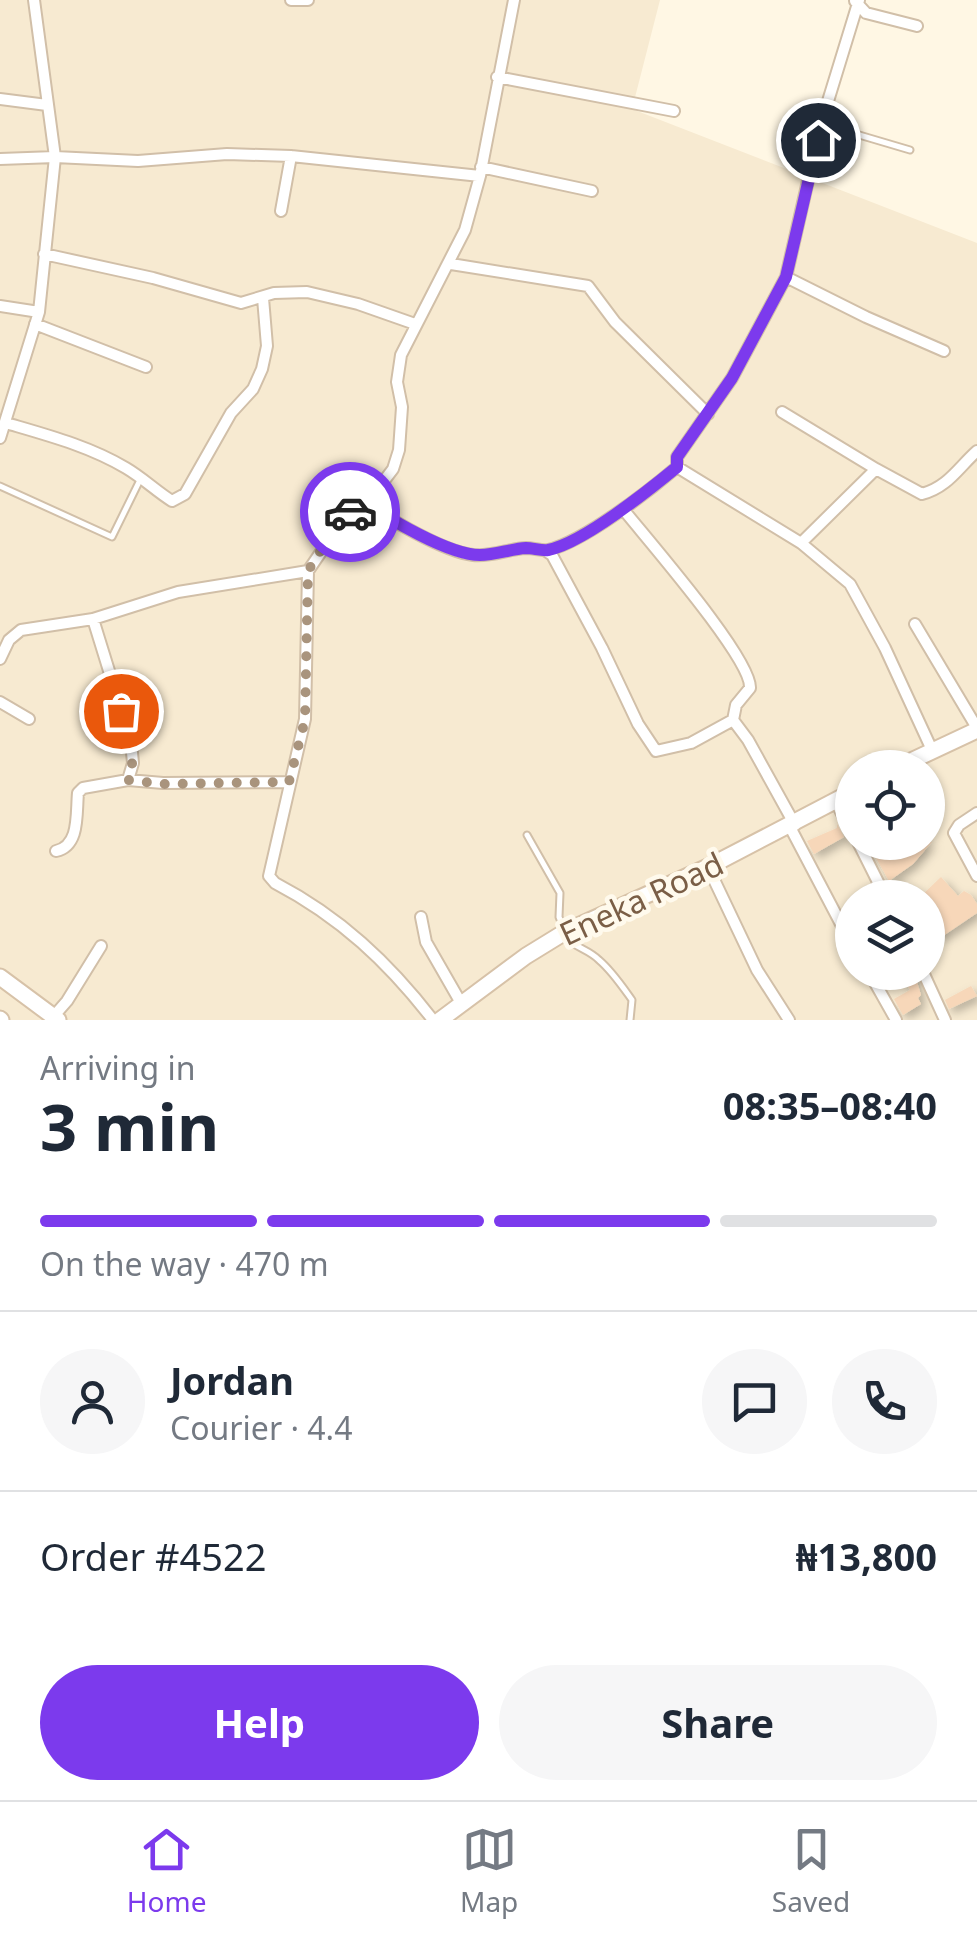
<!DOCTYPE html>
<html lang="en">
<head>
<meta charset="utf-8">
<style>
  body { margin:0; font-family:"Noto Sans",sans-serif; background:#f6f6f7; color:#1f2937; height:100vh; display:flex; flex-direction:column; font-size:38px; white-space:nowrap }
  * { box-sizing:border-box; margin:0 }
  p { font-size:32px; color:#747a83 }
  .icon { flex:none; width:55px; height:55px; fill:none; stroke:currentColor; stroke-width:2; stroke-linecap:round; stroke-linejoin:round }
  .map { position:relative; height:1020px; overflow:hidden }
  .drawer { display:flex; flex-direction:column; background:#fff; flex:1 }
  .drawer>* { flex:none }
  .tools { position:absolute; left:835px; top:750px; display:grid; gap:20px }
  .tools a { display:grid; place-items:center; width:110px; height:110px; border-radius:50%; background:#fff; box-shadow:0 2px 8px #0004; font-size:50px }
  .pin { position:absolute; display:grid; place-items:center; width:85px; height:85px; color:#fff; margin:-42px; border:5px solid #fff; border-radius:50%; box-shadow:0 2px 10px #0007 }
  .courier { position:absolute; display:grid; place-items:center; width:100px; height:100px; margin:-50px; border:8px solid #7c3aed; border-radius:50%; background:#fff; color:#222; box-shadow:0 2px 12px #0007 }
  .overview em { font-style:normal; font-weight:700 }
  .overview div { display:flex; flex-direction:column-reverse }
  .overview { display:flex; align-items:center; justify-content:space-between; height:170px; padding:0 40px }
  h1 { font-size:65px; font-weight:700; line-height:75px }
  .bar { display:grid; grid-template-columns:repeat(4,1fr); gap:15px 10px; align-content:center; height:120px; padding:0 40px }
  .bar i { height:12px; border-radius:8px; background:#e0e1e3 }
  .bar .selected { background:#7c3aed }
  .bar p { grid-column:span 4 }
  .line { display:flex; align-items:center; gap:25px; padding:0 40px; border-top:2px solid #e0e1e3 }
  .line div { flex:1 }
  .round { display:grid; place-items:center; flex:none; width:105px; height:105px; border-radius:52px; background:#f6f6f7 }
  .primary-button { display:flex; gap:20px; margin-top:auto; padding:20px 40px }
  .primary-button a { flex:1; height:115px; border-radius:60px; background:#7c3aed; color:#fff; font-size:40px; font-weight:700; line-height:115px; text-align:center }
  .primary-button a+a { background:#f6f6f7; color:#1f2937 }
  .tab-bar { display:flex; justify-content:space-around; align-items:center; height:140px; border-top:2px solid #e0e1e3; background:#fff; font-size:28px; color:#747a83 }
  .tab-bar a { display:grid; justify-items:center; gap:5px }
  .tab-bar .selected { color:#7c3aed }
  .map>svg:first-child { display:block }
</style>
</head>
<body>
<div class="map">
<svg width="977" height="1020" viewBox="0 0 977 1020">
  <defs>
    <filter id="shadow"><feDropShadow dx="4.5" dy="4.5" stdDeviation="5" flood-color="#0004"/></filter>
  </defs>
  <rect width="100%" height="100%" fill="#fff7e4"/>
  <path fill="#f7ead1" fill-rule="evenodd" d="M0 0H660L632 109 977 243V1020H0ZM852 768H928V842H852ZM852 898H928V972H852Z"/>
  <path fill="#f7d7b9" filter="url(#shadow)" d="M837 824 844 837 814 854 807 841 837 828Z
    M886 842H932L913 864 889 881 872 851Z
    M941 877 958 896 964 891 971 895 977 904V913L940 938 928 920V898H919Z
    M907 972H914L921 995 918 998 921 1004 903 1015 894 999 910 990 903 979Z
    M971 986 977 996 949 1009 945 1000Z"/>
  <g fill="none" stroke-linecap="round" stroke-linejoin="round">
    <g stroke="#d1bfa8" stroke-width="9">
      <path id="lane" d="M822 124 910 150
        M0 486 112 537 140 480
        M527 835 560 893 559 917 564 929
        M564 936C575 948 588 949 599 960 612 971 622 986 632 1000L630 1020"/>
    </g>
    <g stroke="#d1bfa8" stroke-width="14">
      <path id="street" d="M291 0H308
        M859 0 821 124 786 277 732 378 677 457V467L801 543 850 584 885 648 932 750
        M855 1 866 13 917 26
        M497 77 674 111
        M0 99 47 105
        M0 159 55 157 138 161 227 154 291 156 480 176
        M481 167 592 191
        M281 211 291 156
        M44 254 153 278 241 303 274 293 307 292 358 304 415 324
        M451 264 588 286 615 322 708 414
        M786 277 866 317 944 351
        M0 306 39 312
        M35 324 146 367
        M782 412 876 469 922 494C948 487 958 468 977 451
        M6 423C47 435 89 446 126 468 143 478 156 491 172 501L185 494 231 413 253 389 262 369 267 346 263 298
        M0 438 39 312 55 157 34 0
        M364 500C385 518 445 552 473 555 491 557 508 549 526 548 533 548 542 551 548 550 583 542 649 491 677 467
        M623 509C646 538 752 659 750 688L736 705 733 720 748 740 795 825
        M801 543 876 469
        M546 551 552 555 602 648 638 724 656 751 691 743 733 720
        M93 619 131 742 133 763 128 780
        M915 624 977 728
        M0 659 9 640 21 630 93 619 178 592 308 571
        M0 702 29 719
        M836 802 852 833
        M977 813 959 825 954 833 977 876
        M790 827 852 945
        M858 842 886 898
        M56 851C80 846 76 814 78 793L83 788 128 780 163 783 289 782
        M708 867 757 970 789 1020
        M421 917 426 942 461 1003
        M869 972 896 1020
        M923 972 945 1020
        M53 1017 67 1001 101 946
        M433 1020C388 962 340 917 275 883L269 876 305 719 308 571 347 514 380 486 393 469 399 450 402 407 397 382 401 355 465 230 480 176 514 0"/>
    </g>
    <g stroke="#d7c2a8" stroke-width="19">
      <path id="secondary" d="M896 768 977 730
        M0 977 58 1020
        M0 1019 1 1020
        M440 1020 526 956 565 932 708 867 852 792"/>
    </g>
    <use href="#lane" stroke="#fff" stroke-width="5"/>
    <use href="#street" stroke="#fff" stroke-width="10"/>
    <use href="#secondary" stroke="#fff" stroke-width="15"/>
  </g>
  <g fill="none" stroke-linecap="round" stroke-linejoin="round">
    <path stroke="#a9947d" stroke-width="10" stroke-dasharray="0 18" d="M121 711C128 733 138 757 128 780L162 784 289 782 305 720 308 571 331 534 350 512"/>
    <path stroke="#7c3aed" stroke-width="12" d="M350 512 364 500C387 519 450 555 480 555 496 555 510 549 526 548 533 548 542 551 548 550 583 543 649 490 677 467V457L732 378 786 277 818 140"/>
  </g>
  <g text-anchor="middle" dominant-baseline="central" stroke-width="9" stroke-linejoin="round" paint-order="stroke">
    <g font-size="32" fill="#7a5e46" stroke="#fffaed">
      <text transform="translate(641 898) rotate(-25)">Eneka Road</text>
    </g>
  </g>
</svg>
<div class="tools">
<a><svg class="icon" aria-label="locate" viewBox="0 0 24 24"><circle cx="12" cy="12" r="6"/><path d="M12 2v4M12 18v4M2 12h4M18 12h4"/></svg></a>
<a><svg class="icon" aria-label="layers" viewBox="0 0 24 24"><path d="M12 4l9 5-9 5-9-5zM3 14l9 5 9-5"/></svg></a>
</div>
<div class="pin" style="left:121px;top:711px;background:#ea580c"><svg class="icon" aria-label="bag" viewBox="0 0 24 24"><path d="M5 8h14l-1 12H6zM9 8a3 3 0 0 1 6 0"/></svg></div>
<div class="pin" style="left:818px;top:140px;background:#1f2937"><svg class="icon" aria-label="home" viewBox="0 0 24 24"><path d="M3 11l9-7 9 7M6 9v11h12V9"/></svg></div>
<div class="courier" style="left:350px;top:512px"><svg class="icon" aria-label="car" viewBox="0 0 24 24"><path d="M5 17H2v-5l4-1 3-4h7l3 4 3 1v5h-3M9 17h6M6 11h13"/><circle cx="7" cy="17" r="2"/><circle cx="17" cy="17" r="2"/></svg></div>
</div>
<section class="drawer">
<div class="overview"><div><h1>3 min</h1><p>Arriving in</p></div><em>08:35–08:40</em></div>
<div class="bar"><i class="selected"></i><i class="selected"></i><i class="selected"></i><i></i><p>On the way · 470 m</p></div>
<div class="line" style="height:180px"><a class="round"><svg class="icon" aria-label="person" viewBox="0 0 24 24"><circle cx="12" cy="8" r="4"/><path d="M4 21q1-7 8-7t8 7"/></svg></a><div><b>Jordan</b><p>Courier · 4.4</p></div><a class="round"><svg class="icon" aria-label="chat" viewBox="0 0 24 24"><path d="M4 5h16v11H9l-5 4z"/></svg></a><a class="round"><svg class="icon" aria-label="phone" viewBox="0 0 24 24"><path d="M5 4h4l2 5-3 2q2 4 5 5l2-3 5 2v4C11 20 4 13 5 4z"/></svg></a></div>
<div class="line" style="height:130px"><div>Order #4522</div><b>₦13,800</b></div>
<div class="primary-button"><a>Help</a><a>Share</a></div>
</section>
<nav class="tab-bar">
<a class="selected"><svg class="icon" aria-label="home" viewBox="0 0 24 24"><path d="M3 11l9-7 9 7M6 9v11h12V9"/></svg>Home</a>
<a><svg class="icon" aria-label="map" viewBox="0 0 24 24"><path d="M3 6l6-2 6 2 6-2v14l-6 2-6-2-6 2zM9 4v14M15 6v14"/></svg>Map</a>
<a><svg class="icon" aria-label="saved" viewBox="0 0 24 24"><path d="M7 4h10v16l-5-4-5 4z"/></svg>Saved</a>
</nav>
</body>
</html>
